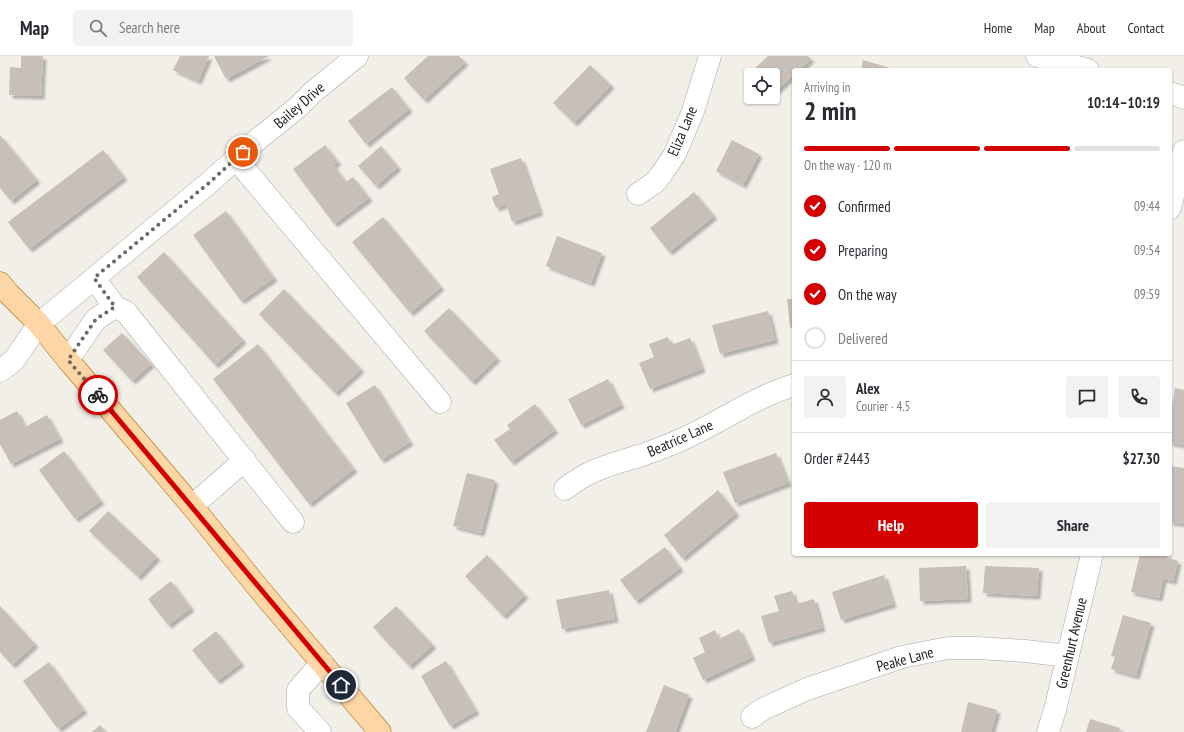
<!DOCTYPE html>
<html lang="en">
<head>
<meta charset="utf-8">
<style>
  body { margin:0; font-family:"PT Sans Narrow",sans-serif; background:#f2f2f3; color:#2b2b33; height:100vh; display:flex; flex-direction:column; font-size:15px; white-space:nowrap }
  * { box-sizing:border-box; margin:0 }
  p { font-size:13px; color:#7c7c81 }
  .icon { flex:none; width:22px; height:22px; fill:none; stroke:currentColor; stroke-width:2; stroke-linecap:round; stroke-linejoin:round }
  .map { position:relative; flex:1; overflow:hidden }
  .drawer { position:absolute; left:792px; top:12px; width:380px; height:488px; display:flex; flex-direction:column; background:#fff; border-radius:4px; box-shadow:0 1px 3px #0004 }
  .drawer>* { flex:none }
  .controls { position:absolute; left:744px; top:12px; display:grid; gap:8px }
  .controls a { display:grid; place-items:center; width:36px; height:36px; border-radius:4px; background:#fff; box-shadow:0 1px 3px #0004; font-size:20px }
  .pin { position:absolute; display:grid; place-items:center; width:34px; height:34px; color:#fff; margin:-17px; border:2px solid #fff; border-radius:50%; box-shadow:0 1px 4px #0007 }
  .courier { position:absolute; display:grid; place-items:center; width:40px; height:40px; margin:-20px; border:3px solid #d40000; border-radius:50%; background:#fff; color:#222; box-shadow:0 1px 5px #0007 }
  .summary em { font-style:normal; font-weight:800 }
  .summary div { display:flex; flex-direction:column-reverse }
  .summary { display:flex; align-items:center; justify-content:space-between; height:68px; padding:0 12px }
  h1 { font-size:26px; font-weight:800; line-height:30px }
  .bar { display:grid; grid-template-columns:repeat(4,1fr); gap:6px 4px; align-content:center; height:48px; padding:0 12px }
  .bar i { height:5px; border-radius:3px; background:#e1e1e2 }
  .bar .current { background:#d40000 }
  .bar p { grid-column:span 4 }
  .line { display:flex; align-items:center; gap:10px; padding:0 12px; border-top:1px solid #e1e1e2 }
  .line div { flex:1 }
  .round { display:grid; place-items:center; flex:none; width:42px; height:42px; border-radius:4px; background:#f2f2f3 }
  ol { padding:0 12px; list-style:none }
  li { display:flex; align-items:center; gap:12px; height:44px }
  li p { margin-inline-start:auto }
  li .icon { padding:4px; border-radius:50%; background:#d40000; color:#fff; stroke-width:4 }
  li:last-child { color:#7c7c81 }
  li i { width:22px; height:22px; border:2px solid #e1e1e2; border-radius:50% }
  .cta { display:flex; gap:8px; margin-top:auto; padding:8px 12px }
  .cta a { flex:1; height:46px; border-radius:4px; background:#d40000; color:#fff; font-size:16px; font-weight:800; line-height:46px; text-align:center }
  .cta a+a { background:#f2f2f3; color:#2b2b33 }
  header { display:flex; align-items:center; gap:24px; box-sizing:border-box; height:56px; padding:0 20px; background:#fff; border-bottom:1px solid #e1e1e2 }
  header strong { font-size:19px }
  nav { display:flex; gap:22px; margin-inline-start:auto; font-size:14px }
  .search { width:280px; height:36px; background:#f2f2f3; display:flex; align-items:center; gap:10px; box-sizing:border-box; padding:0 14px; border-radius:4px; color:#7c7c81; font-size:15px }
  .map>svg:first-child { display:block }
</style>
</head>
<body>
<header>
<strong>Map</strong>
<div class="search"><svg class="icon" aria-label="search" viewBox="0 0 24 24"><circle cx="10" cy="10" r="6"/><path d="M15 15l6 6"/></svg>Search here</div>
<nav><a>Home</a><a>Map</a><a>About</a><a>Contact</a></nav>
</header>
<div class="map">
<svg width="1184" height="676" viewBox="0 0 1184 676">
  <defs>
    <filter id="shadow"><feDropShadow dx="3.5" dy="3.5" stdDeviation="1" flood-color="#0004"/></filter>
  </defs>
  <rect width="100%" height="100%" fill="#f2efe9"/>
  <path fill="#c7bfb8" filter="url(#shadow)" d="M21 0H43L41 40 9 39 10 11 21 12Z
    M180 0H209L198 25 173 14Z
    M214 0H269L226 23Z
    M428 0H459L465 6 424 44 404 22Z
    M768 0H808L811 3 799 14H794V18L775 36 773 33V19H759L754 13Z
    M863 4 897 14H861Z
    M590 9 611 29 574 67 553 47Z
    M392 31 409 53 366 88 348 65Z
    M0 79 37 124 11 145 0 132Z
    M732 84 759 98 743 129 716 115Z
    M325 89 338 106 333 109 346 126 353 121 369 142 334 168 293 113Z
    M381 90 398 111 376 130 358 110Z
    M103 94 124 121 29 193 8 166Z
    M521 102 540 156 512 166 506 148 496 152 492 141 499 138 490 113Z
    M694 136 714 160 669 196 650 172Z
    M226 155 274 222 241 245 193 179Z
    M383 161 441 231 410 257 352 186Z
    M557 180 602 197 591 227 546 210Z
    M164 196 243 284 215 309 137 221Z
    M284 233 361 313 335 337 259 258Z
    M787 243H794V272H790Z
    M449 252 497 302 472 326 424 275Z
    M768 255 775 284 720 298 712 269Z
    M122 277 151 308 132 325 103 294Z
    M668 281 671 289 690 282 702 313 650 333 639 307 654 301 649 288Z
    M258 288 354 413 309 448 213 323Z
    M608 323 621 349 581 369 568 343Z
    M375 329 410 386 381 404 346 347Z
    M1175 332 1184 334V389L1170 387V363Z
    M535 348 555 374 511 406 494 384 510 373 507 369Z
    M17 355 25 371 47 359 60 383 11 408 0 388V364Z
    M64 395 101 445 75 463 39 414Z
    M776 397 788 427 735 447 723 416Z
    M1170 410 1184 412V468L1170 466Z
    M467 417 495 424 481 477 453 470Z
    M718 434 736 457 682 502 664 479Z
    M108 455 157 501 138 521 89 475Z
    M665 491 680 512 636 545 620 524Z
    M1140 498H1168L1167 502 1178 505 1173 525 1163 523 1159 542 1131 536Z
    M487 499 525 539 503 560 465 520Z
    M966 510 968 543 920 545 919 512Z
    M985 510 1039 512 1037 540 983 537Z
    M884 519 893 548 841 564 832 536Z
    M171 525 191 552 168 569 148 543Z
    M609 534 615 563 562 573 556 544Z
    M792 535 796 548 814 543 822 572 769 587 761 560 779 555 774 540Z
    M0 550 35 588 12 609 0 596Z
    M396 550 433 589 409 610 373 571Z
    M1123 559 1151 567 1136 620 1111 613 1115 601 1111 600Z
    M739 573 752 601 703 624 693 602 705 596 699 582 715 574 719 583Z
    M216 575 241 607 217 625 192 594Z
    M446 605 476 655 450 670 421 620Z
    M49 606 84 654 58 673 23 625Z
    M664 629 689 639 675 676H646Z
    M968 646 997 654 991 676H961Z
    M1090 663 1120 672 1119 676H1086Z
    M100 669 106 676H92Z"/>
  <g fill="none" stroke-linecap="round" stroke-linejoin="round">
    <g stroke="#a9a9a9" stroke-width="23">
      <path id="minor" d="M1037 0 1088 14
        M1170 37 1184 42
        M236 103 440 346
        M638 138 654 127 661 119 675 98 693 55 710 0
        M1170 152 1184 95
        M94 222 115 251
        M68 304 96 263 115 251 126 256 293 466
        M0 315 14 304 39 268 210 126 251 89 298 51 312 37 357 0
        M565 433C588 413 617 407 645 398 659 393 672 388 685 382 722 365 755 341 794 329
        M192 450 245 404
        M752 661 763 653 807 633 902 601 948 592H978L1025 595 1068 600
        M320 676 298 652V634L322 607
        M1048 676 1055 654 1092 498"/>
    </g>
    <g stroke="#a06b00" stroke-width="23">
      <path id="major" d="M0 227 9 238 39 268 68 304 192 450 260 534 380 676"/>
    </g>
    <use href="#minor" stroke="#fff" stroke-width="22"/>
    <use href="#major" stroke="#fcd6a4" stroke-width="22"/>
  </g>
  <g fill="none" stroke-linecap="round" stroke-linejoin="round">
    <path stroke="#6b6a68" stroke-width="4" stroke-dasharray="0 7.2" d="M98 339 68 304 96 263 115 251 94 222 210 126 243 96"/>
    <path stroke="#d40000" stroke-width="5" d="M98 339 341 629"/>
  </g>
  <g text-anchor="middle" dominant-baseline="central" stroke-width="3" stroke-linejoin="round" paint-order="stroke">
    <g font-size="15" fill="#222" stroke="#fff">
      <text transform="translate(299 49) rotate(-41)">Bailey Drive</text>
      <text transform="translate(682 75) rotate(-67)">Eliza Lane</text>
      <text transform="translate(680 382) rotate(-24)">Beatrice Lane</text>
      <text transform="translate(1071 587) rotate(-77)">Greenhurt Avenue</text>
      <text transform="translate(905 603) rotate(-15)">Peake Lane</text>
    </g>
  </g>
</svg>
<div class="controls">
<a><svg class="icon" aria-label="locate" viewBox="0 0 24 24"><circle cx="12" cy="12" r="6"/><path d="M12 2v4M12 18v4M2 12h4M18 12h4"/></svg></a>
</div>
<div class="pin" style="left:243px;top:96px;background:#ea580c"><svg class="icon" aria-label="bag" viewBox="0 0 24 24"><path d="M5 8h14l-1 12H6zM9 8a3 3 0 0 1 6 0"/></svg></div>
<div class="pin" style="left:341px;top:629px;background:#1f2937"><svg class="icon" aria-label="home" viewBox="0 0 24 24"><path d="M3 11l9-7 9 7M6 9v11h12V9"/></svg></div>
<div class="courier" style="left:98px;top:339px"><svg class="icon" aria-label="bike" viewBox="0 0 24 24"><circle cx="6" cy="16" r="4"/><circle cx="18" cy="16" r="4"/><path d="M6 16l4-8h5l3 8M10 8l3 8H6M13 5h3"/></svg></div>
<section class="drawer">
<div class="summary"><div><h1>2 min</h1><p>Arriving in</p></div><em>10:14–10:19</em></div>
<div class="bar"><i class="current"></i><i class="current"></i><i class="current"></i><i></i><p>On the way · 120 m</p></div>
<ol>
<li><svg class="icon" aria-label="check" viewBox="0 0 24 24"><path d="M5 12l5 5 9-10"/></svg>Confirmed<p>09:44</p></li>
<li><svg class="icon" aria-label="check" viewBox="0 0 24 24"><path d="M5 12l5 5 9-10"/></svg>Preparing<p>09:54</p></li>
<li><svg class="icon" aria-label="check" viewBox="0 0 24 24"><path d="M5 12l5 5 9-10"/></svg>On the way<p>09:59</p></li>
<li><i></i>Delivered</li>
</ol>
<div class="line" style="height:72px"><a class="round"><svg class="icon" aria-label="person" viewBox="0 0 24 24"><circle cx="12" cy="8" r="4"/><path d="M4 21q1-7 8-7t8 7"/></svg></a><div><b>Alex</b><p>Courier · 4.5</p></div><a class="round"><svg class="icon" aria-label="chat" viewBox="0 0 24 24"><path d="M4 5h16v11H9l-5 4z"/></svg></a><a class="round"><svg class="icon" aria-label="phone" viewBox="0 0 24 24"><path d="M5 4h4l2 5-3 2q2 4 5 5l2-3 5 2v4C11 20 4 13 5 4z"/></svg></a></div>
<div class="line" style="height:52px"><div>Order #2443</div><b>$27.30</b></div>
<div class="cta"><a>Help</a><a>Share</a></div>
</section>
</div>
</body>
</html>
